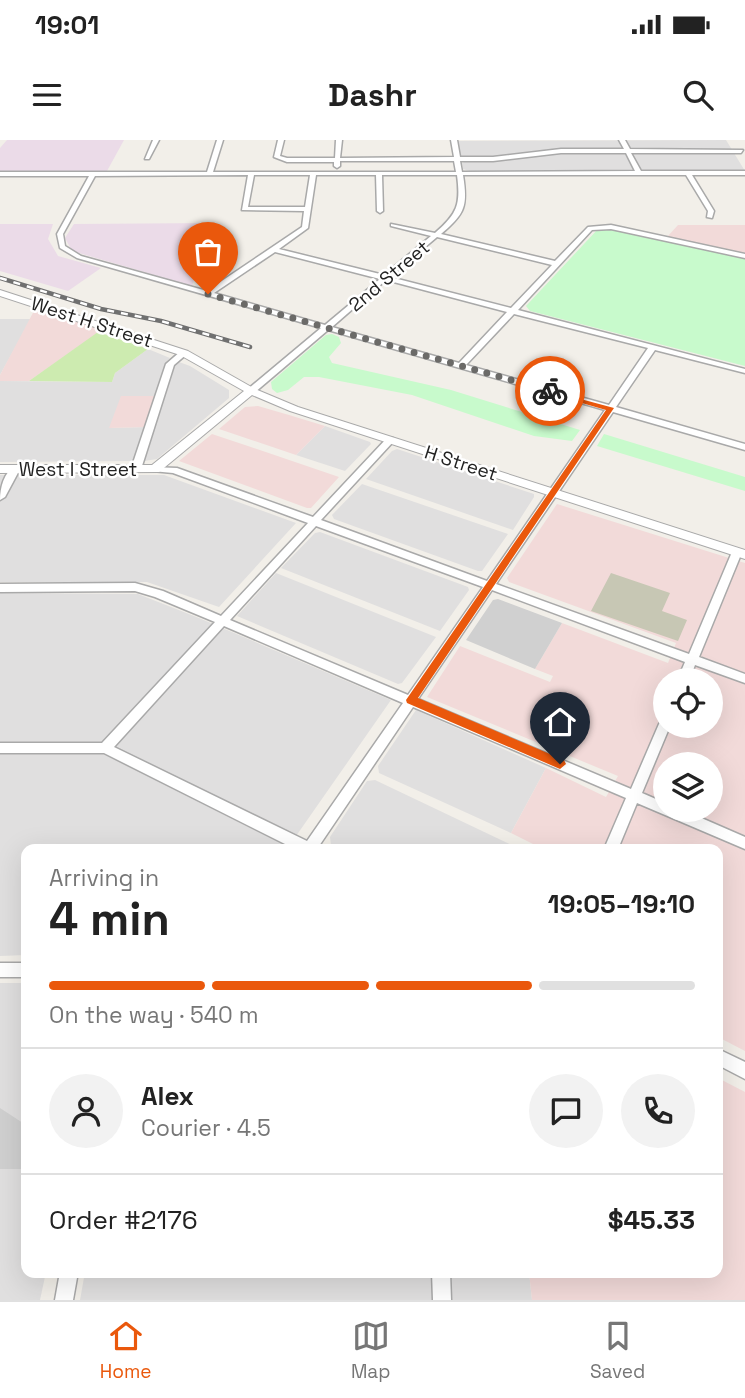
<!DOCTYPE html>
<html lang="en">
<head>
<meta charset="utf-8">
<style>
  body { margin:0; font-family:"Space Grotesk",sans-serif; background:#f2f2f2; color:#222; height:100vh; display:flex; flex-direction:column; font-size:26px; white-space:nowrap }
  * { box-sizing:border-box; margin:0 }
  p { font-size:23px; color:#767676 }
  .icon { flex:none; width:38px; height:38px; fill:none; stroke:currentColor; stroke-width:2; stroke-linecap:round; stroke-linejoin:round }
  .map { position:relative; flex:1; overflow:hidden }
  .drawer { position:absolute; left:21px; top:704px; width:702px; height:434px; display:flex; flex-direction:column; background:#fff; border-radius:14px; box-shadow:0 7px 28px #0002 }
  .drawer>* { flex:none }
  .buttons { position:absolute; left:653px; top:528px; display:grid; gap:14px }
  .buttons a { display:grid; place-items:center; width:70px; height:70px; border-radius:50%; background:#fff; box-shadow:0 7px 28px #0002; font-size:35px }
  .pin { position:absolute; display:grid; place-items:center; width:60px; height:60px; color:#fff; margin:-72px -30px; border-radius:50% 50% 50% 0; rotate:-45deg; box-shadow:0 0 7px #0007 }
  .pin .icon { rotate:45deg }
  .courier { position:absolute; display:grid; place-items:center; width:70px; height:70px; margin:-35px; border:5px solid #ea580c; border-radius:50%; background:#fff; color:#222; box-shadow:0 2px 9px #0007 }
  .summary em { font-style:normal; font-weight:700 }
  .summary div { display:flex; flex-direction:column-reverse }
  .summary { display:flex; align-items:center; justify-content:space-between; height:119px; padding:0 28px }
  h1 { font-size:46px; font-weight:700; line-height:52px }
  .bar { display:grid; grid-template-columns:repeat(4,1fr); gap:10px 7px; align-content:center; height:84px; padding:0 28px }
  .bar i { height:9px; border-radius:5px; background:#e0e0e0 }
  .bar .on { background:#ea580c }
  .bar p { grid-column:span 4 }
  .line { display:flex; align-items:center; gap:18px; padding:0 28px; border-top:2px solid #e0e0e0 }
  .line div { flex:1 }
  .round { display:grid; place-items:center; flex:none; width:74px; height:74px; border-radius:37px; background:#f2f2f2 }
  .status { display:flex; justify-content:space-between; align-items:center; height:49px; padding:0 35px; background:#fff; direction:ltr }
  .status svg { height:19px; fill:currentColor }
  header { display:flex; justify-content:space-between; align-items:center; height:91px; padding:0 28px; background:#fff; font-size:32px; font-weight:700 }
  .dock { display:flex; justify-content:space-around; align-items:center; height:98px; border-top:2px solid #e0e0e0; background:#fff; font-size:19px; color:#767676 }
  .dock a { display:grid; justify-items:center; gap:4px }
  .dock .on { color:#ea580c }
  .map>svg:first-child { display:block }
</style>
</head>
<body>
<div class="status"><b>19:01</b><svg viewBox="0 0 49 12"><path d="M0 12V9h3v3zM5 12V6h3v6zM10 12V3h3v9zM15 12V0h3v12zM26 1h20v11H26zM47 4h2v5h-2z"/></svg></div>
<header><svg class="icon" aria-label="menu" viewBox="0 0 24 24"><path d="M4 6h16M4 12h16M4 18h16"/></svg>Dashr<svg class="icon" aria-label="search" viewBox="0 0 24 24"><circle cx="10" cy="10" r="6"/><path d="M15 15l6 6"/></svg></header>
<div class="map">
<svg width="745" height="1160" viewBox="0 0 745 1160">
  <rect width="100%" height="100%" fill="#f2efe9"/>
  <path fill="#e0dfdf" d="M726 0 745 31H469L463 29 462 23 467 21 460 15 458 1Z
    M0 179H31L0 235Z
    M148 209 170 218 166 222 156 256 110 288 147 287 136 321 0 322V241L112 242 115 233Z
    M179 222 190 226 229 250V258L157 319 144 321 173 227Z
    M325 286 370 302 371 304 345 331 296 315Z
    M397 309 534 354V357L513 390 366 339 392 311Z
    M0 335H164L296 383 219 467 147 442H0Z
    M362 344 508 394 482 431H478L334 379 332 375Z
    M320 392 468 447 469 450 440 491 281 428 315 393Z
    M276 433 436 497 402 543 398 544 237 476Z
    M0 453 138 454 199 478 391 560 287 709H26V815L0 816Z
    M416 570 546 628 511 693 379 633 378 626Z
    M375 640 520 709H339L331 705 330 697 367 641Z
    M0 843H26V1132H46L40 1160H0Z
    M85 1132H529L532 1160H80Z"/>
  <path fill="#f2dad9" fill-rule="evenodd" d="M678 85H745V114L667 97Z
    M35 169 102 190 29 241H0V235Z
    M121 256H156L147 287 109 288Z
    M258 266 289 275 325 286 296 315 219 289 245 267Z
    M212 294 242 304 339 337 311 368H307L179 321Z
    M557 364 745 423V911L718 897V709H543L511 693 546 628 606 657 618 636 427 557 460 506 550 542 553 536 535 529 562 483 668 523 676 503 509 442 507 438ZM665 541H710V586H665ZM665 625H710V670H665Z
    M718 938 745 952V1160H532L529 1132H718Z"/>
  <path fill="#ebdbe8" d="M7 0H124L107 31H0V8Z
    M213 83 192 146 72 111 65 98 74 84Z
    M0 84H53L48 99 58 116 101 128 68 151 0 131Z"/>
  <path fill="#d0d0d0" d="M498 459 562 483 535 529 466 500 493 460Z
    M0 968 26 985V1029H0Z"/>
  <path fill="#c7c7b4" d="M611 433 670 453 662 471 687 480 678 501 591 471Z"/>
  <path fill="#cdebb0" d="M98 192 148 209 115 233 112 242 29 241Z"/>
  <path fill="#c8facc" d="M598 89H607L745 118V226L530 171 526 166Z
    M332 194 339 197 341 203 329 217 332 223 451 250 580 290 572 301 534 296 412 255 319 237H304L288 250 277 253 272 249 271 242 326 195Z
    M604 294 745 337V351L597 306Z"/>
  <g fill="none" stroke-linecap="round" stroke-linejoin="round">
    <g stroke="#a9a9a9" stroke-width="3">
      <path id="minor" d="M153 0H159L149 19H145Z
        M217 0H223L213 32H456L454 21H340V26L337 28 334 26V22H287L274 17 278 0H284L280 16 287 18H335L336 0H342L340 18 454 17 451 0H457L460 17H493L561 9H624L619 0H625L630 9 743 10 741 13H631L641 31H745V35H692L714 71 712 78 707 77 708 71 686 35H463C468 66 465 74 441 94L555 121 588 87 611 85 745 114V118L611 89 592 90 518 170 745 229V233L655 210 616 267 745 304V310L613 272 496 444 689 514 732 412 733 410H741L742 412 699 517 745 534V543L695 525 689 541H677L685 522 492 450 418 559 631 649 659 584 661 581 665 579V586H670L642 653 665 663V670H683L745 697V709L637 663 618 709H604L626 658 413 567 317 709H295L104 613H0V603H102L215 482 155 457 135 451 0 452V444L135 443 163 451 221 476 308 383 173 333 152 331V327L177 328 313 377 387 298H393V302L321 380 487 441 605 270 328 190 254 253H248V249L321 188 77 118 60 108 57 94 89 36H0V32H207ZM561 13H626L635 31 462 32 460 21H493ZM248 35 242 70 304 71 302 87 207 151 81 116 65 106 63 94 95 36ZM254 35H310L305 67H248ZM316 35H376L377 71 380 73 383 71 382 35H457C461 65 457 74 435 93L391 84V86L431 96 384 135 279 109 308 88ZM437 97 552 125 511 168 390 137ZM275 112 380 139 325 185 214 153ZM386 140 507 172 459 223 332 187ZM514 174 648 208 609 265 466 225ZM316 386 483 447 408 555 230 480ZM224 486 403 563 307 701 114 607Z
        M181 211 188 213 174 225 141 329 136 332 133 331 131 329 166 224Z
        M15 326 20 329 5 357 0 360C0 348 4 332 15 326Z
        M0 823H26V837H0Z
        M718 909 745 922V939L718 925Z
        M60 1132H78L73 1160H55Z
        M432 1132H450L451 1160H433Z"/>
    </g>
    <g stroke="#a9a9a9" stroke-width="2">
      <path id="tertiary" d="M0 150 188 211 255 249 298 267 745 410V419L290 271 252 255 159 332 0 333V325H152L244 251 180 215 0 156Z"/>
    </g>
    <use href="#minor" fill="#fff" fill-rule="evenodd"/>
    <use href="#tertiary" fill="#fff" fill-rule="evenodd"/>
    <g stroke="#707070" stroke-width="4.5">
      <path id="rail" d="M0 138 101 169 161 181 250 207"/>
    </g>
    <use href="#rail" stroke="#fff" stroke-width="2.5" stroke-dasharray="7" stroke-linecap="butt"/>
  </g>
  <path fill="#ea580c" d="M547 250 614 268 418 558 564 620 566 624 560 629 407 563 406 560 606 270 547 253Z"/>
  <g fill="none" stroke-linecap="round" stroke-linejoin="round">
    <path stroke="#6b6a68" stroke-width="7" stroke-dasharray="0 12.6" d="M208 154 550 251"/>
  </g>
  <g text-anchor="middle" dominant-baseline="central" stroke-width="5" stroke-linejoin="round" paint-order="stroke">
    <g font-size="19" fill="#222" stroke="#fff">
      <text transform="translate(389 136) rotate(-40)">2nd Street</text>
      <text transform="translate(92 182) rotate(18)">West H Street</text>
      <text transform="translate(461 323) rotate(18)">H Street</text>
      <text x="78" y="329">West I Street</text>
    </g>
  </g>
</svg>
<div class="buttons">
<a><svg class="icon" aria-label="locate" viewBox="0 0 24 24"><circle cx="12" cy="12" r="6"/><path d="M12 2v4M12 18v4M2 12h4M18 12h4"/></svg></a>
<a><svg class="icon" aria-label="layers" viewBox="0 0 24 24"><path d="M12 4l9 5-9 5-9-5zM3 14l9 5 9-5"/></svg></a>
</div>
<div class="pin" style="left:208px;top:154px;background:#ea580c"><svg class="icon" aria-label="bag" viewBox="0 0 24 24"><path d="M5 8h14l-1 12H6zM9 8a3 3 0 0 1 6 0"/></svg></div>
<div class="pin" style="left:560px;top:624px;background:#1f2937"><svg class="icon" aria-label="home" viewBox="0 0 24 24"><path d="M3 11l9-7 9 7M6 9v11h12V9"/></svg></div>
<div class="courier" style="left:550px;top:251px"><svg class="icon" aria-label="bike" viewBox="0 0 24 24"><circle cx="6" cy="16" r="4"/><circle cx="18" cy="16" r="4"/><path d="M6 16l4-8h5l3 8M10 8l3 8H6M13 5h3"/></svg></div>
<section class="drawer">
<div class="summary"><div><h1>4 min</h1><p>Arriving in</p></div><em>19:05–19:10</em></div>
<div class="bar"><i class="on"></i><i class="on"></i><i class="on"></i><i></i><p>On the way · 540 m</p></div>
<div class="line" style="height:126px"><a class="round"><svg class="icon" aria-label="person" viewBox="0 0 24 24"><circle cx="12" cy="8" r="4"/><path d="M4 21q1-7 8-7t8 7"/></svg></a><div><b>Alex</b><p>Courier · 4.5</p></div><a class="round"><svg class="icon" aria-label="chat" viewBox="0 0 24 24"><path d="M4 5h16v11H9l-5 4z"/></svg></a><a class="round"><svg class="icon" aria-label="phone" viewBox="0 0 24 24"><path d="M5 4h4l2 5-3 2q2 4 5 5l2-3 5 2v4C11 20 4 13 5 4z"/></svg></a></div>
<div class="line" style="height:91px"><div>Order #2176</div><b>$45.33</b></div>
</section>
</div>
<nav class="dock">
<a class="on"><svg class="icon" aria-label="home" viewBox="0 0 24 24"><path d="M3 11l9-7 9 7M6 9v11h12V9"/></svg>Home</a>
<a><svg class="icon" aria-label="map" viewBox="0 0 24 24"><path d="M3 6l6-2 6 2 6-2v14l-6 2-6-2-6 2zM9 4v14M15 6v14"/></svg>Map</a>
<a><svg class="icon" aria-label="saved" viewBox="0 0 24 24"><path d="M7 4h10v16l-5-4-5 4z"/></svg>Saved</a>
</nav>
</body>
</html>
